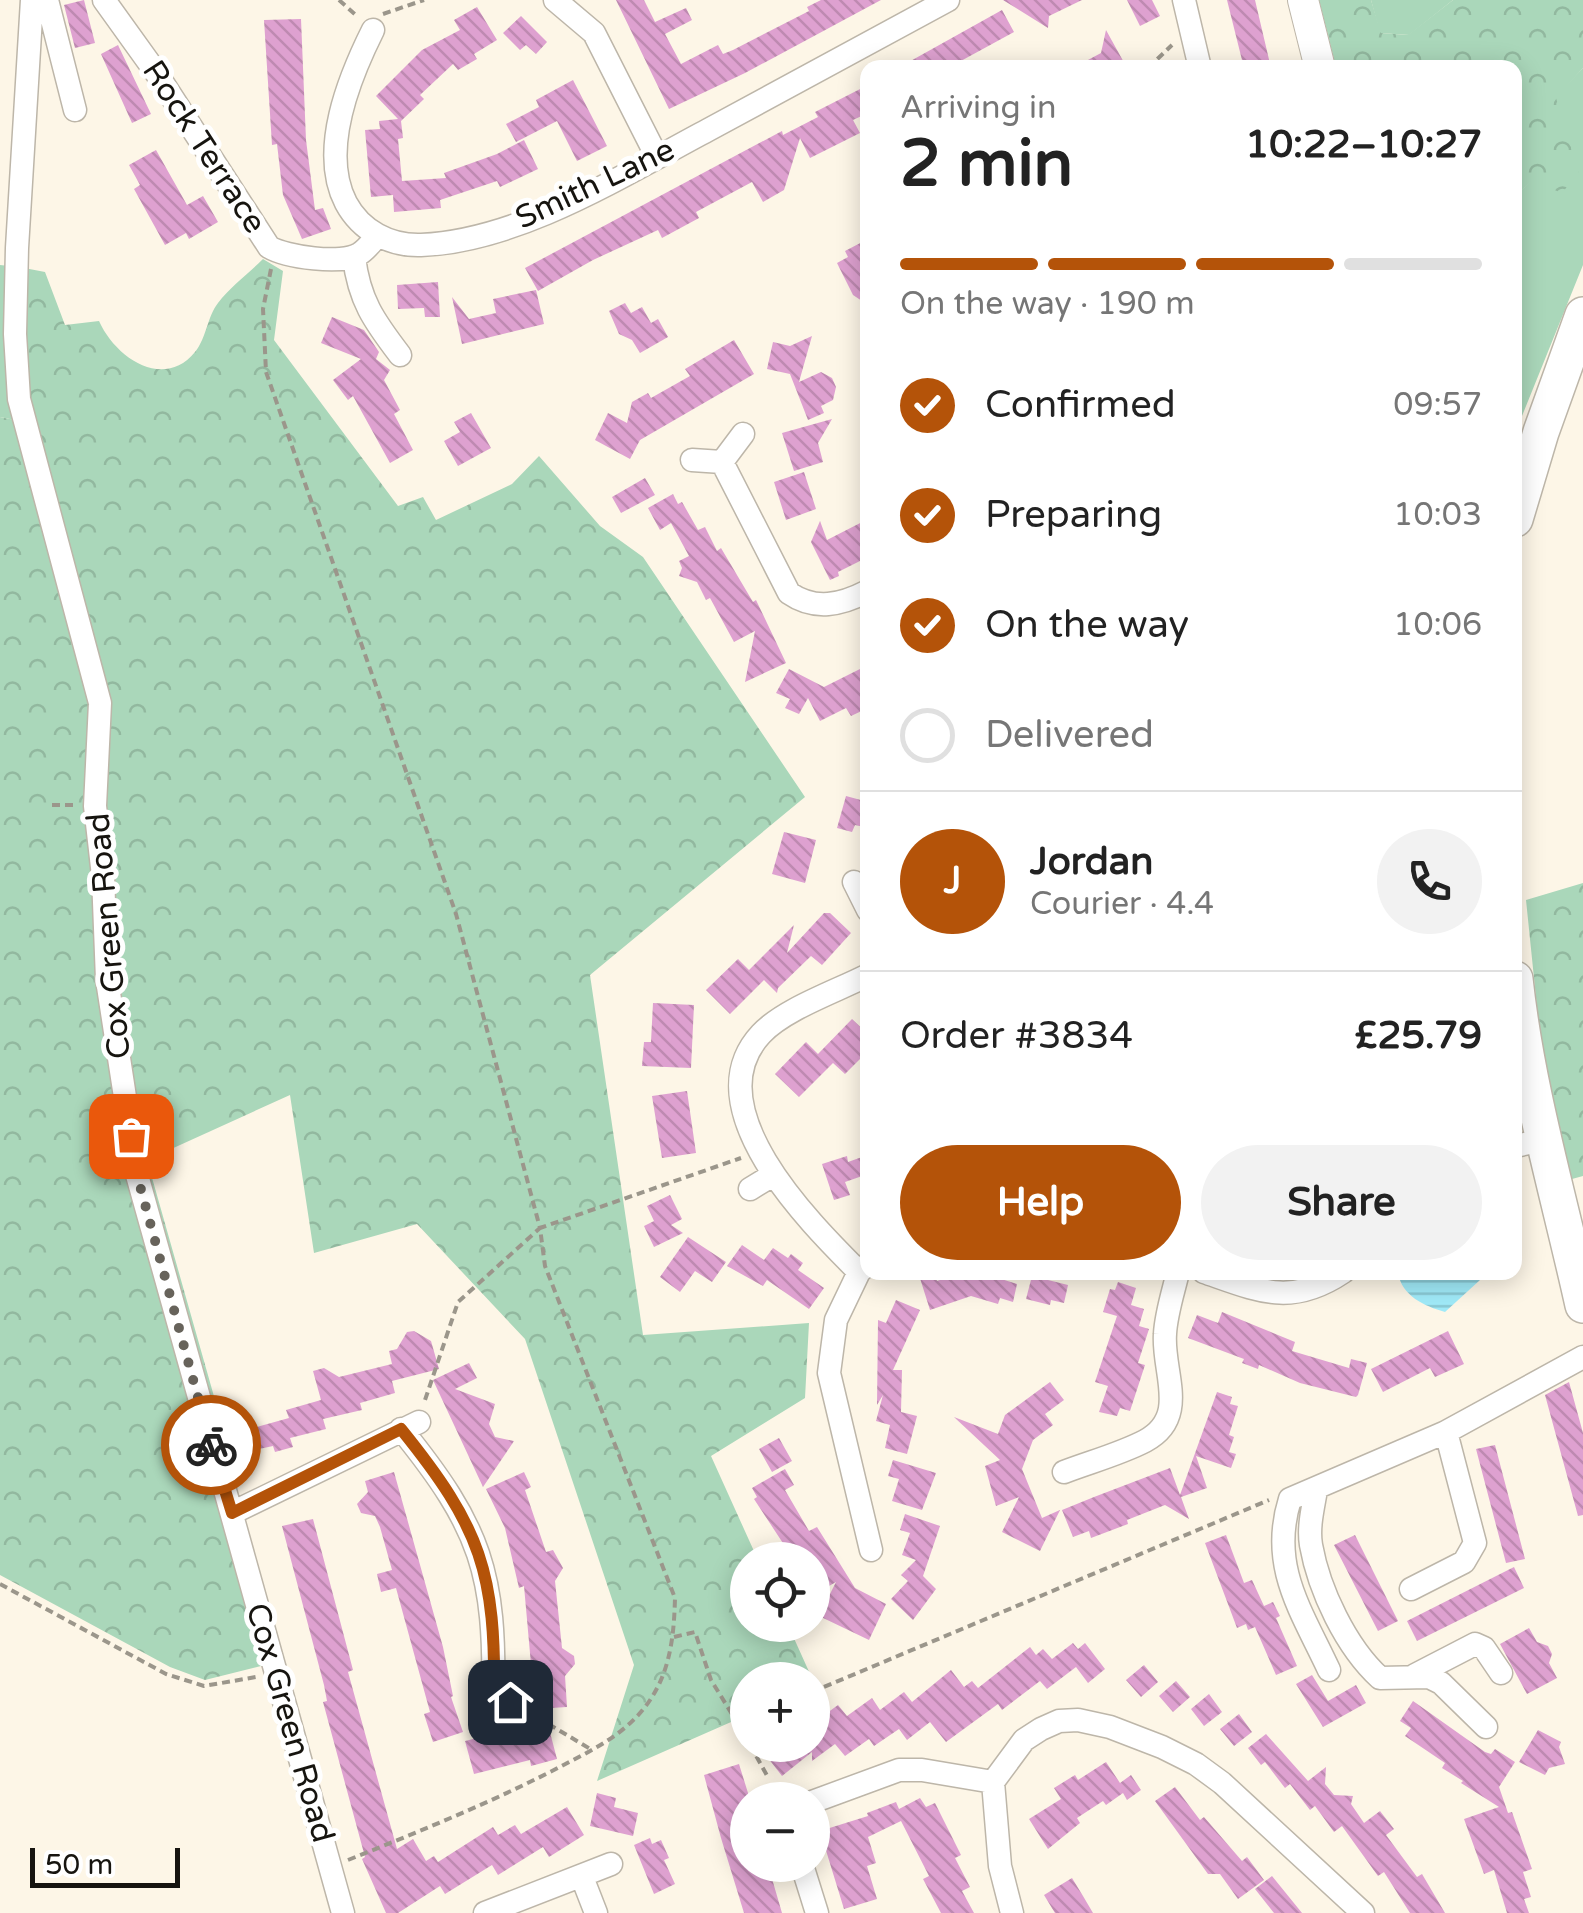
<!DOCTYPE html>
<html lang="en">
<head>
<meta charset="utf-8">
<style>
  body { margin:0; font-family:"Varela Round",sans-serif; background:#f2f2f2; color:#222; height:100vh; display:flex; flex-direction:column; font-size:38px; white-space:nowrap }
  * { box-sizing:border-box; margin:0 }
  p { font-size:32px; color:#767676 }
  .icon { flex:none; width:55px; height:55px; fill:none; stroke:currentColor; stroke-width:2; stroke-linecap:round; stroke-linejoin:round }
  .map { position:relative; flex:1; overflow:hidden }
  .side { position:absolute; left:860px; top:60px; width:662px; height:1220px; display:flex; flex-direction:column; background:#fff; border-radius:20px; box-shadow:0 5px 25px #0003 }
  .side>* { flex:none }
  .fabs { position:absolute; left:730px; top:1542px; display:grid; gap:20px }
  .fabs a { display:grid; place-items:center; width:100px; height:100px; border-radius:50%; background:#fff; box-shadow:0 5px 25px #0003; font-size:50px }
  .scale { position:absolute; left:30px; bottom:25px; width:150px; box-sizing:border-box; padding-left:10px; border:5px solid #16140f; border-top:0; font-size:28px; line-height:35px; white-space:nowrap; color:#16140f; -webkit-text-stroke:8px #fff; paint-order:stroke }
  .pin { position:absolute; display:grid; place-items:center; width:85px; height:85px; color:#fff; margin:-42px; border-radius:20px; box-shadow:0 5px 15px #0006 }
  .courier { position:absolute; display:grid; place-items:center; width:100px; height:100px; margin:-50px; border:8px solid #b45309; border-radius:50%; background:#fff; color:#222; box-shadow:0 2px 12px #0007 }
  .summary em { font-style:normal; font-weight:700 }
  .summary div { display:flex; flex-direction:column-reverse }
  .summary { display:flex; align-items:center; justify-content:space-between; height:170px; padding:0 40px }
  h1 { font-size:65px; font-weight:700; line-height:75px }
  .bar { display:grid; grid-template-columns:repeat(4,1fr); gap:15px 10px; align-content:center; height:120px; padding:0 40px }
  .bar i { height:12px; border-radius:8px; background:#e0e0e0 }
  .bar .current { background:#b45309 }
  .bar p { grid-column:span 4 }
  .line { display:flex; align-items:center; gap:25px; padding:0 40px; border-top:2px solid #e0e0e0 }
  .line div { flex:1 }
  .round { display:grid; place-items:center; flex:none; width:105px; height:105px; border-radius:52px; background:#f2f2f2 }
  ol { padding:0 40px; list-style:none }
  li { display:flex; align-items:center; gap:30px; height:110px }
  li p { margin-inline-start:auto }
  li .icon { padding:10px; border-radius:50%; background:#b45309; color:#fff; stroke-width:4 }
  li:last-child { color:#767676 }
  li i { width:55px; height:55px; border:5px solid #e0e0e0; border-radius:50% }
  .action { display:flex; gap:20px; margin-top:auto; padding:20px 40px }
  .action a { flex:1; height:115px; border-radius:60px; background:#b45309; color:#fff; font-size:40px; font-weight:700; line-height:115px; text-align:center }
  .action a+a { background:#f2f2f2; color:#222 }
  .map>svg:first-child { display:block }
</style>
</head>
<body>
<div class="map">
<svg width="1583" height="1913" viewBox="0 0 1583 1913">
  <defs>
    <pattern id="forest-crowns" width="20" height="18" patternUnits="userSpaceOnUse" patternTransform="scale(2.5)"><rect width="20" height="18" fill="#aad7ba"/><path d="M2 6a3 3 0 1 1 6 0M12 15a3 3 0 1 1 6 0" fill="none" stroke="#92b89f"/></pattern>
    <pattern id="water-rules" width="6" height="5" patternUnits="userSpaceOnUse" patternTransform="scale(2.5)"><rect width="6" height="5" fill="#a0eaf8"/><path d="M0 2.5h6" fill="none" stroke="#89c8d3"/></pattern>
    <pattern id="building-back-hatch" width="6" height="6" patternUnits="userSpaceOnUse" patternTransform="scale(2.5)"><rect width="6" height="6" fill="#dea1d0"/><path d="M-1 5l2 2M0 0l6 6M5-1l2 2" fill="none" stroke="#be8ab1"/></pattern>
  </defs>
  <rect width="100%" height="100%" fill="#fdf6e7"/>
  <path fill="#aad7ba" d="M1371 0H1453L1409 35 1380 33Z
    M1583 68V265L1522 416 1515 426V196L1531 181 1555 97Z
    M0 265 19 267 15 420 0 417Z"/>
  <path fill="url(#forest-crowns)" d="M1319 0H1371L1381 33 1408 35 1453 0H1583V68L1556 98 1579 172 1562 193 1532 181 1515 196V68L1336 67Z
    M263 259 283 271 274 340 398 506 423 497 436 520 512 484 539 456 600 526 643 557 805 797 590 975 643 1335 809 1323 805 1398 711 1456 758 1560H748V1625H788L815 1685 813 1686 812 1680H748L747 1715 597 1781 634 1665 525 1339 417 1224 314 1253 290 1095 147 1160 236 1474 219 1489 265 1665 205 1680 170 1667 0 1575V417L15 420 19 267 45 272 65 325 99 321C115 357 163 391 195 352 207 337 207 317 218 303 230 287 249 273 263 259Z
    M1583 883V1176L1572 1179 1543 1066 1526 900Z"/>
  <path fill="url(#water-rules)" d="M1477 1272 1480 1280 1445 1312C1424 1306 1402 1296 1398 1273Z"/>
  <path fill="url(#building-back-hatch)" d="M84 0 95 43 75 48 64 5Z
    M616 0H644L655 22 686 8 692 20 665 34 681 64 718 45 723 54 733 50 809 11 807 7 821 0H881L745 73 669 109Z
    M1003 0H1082L1049 16 1048 28Z
    M1127 0H1152L1160 16 1140 26Z
    M1227 0H1255L1271 68H1244Z
    M477 7 497 40 474 54 477 59 458 70 453 64 420 95 424 99 401 121 403 138 398 139 402 181 446 178 444 173 497 154 524 140 538 169 500 187 497 181 440 200 441 208 394 212 393 195 371 197 365 130 380 129 379 121 398 119 376 96 422 50 460 30 454 20Z
    M1002 10 1014 32 948 68H898Z
    M521 16 547 42 536 54 526 45 520 50 503 33Z
    M301 19 306 140 315 210 323 208 331 229 302 239 283 195 277 144 272 145 264 20Z
    M1106 30 1127 68H1073L1101 53Z
    M118 45 151 114 132 123 101 54Z
    M573 80 607 146 577 161 557 121 516 142 506 124 539 107 536 100Z
    M868 85V113L853 120 860 133 810 158 800 138 784 190 763 202 752 182 696 212 699 218 662 238 658 230 593 260 538 291 525 268 782 131 783 135 818 117 815 112Z
    M156 150 187 205 203 196 218 222 189 239 186 233 165 245 134 189 140 185 129 165Z
    M868 239V305L853 295 837 263 848 257 845 251Z
    M438 282 440 317H425L424 308 398 309 397 285Z
    M536 290 544 324 462 344 452 297 469 319 496 313 493 299Z
    M625 303 631 313 642 307 651 323 658 319 668 337 640 353 632 340 619 334 609 311Z
    M332 317 364 330 379 352 376 359 390 370 384 380 400 410 394 414 413 450 390 463 353 396 348 400 333 380 361 359 321 343Z
    M812 336 799 382 821 372 832 378 836 387 833 400 821 406 824 413 808 420 790 374 767 369 773 342 790 346Z
    M734 340 754 374 640 440 630 459 595 440 608 413 627 423 632 402 648 393 651 398 690 376 685 369Z
    M471 413 491 448 458 466 444 441 460 432 454 422Z
    M832 419 818 443 823 462 794 471 782 433Z
    M804 472 816 509 786 520 774 482Z
    M645 478 655 495 621 513 612 497Z
    M673 494 678 504 682 502 698 530 705 527 717 551 721 548 753 602 756 600 786 663 745 682 755 631 734 642 710 598 706 600 697 582 679 576 682 568 679 561 689 556 671 523 660 530 648 508Z
    M868 519V557L838 572 839 576 830 580 811 542 820 521 827 540Z
    M868 665V708L851 716 846 708 820 721 808 698 799 714 785 708 790 699 776 693 789 669 824 687Z
    M846 796 868 802V828L855 825 852 832 837 828Z
    M784 832 816 840 805 883 772 874Z
    M824 913H830L851 933 822 965 811 956 778 988 777 993 764 980 730 1014 706 990 738 959 749 970 794 925 787 953Z
    M653 1003 694 1005 691 1068 642 1066 644 1042H651Z
    M852 1019 868 1034V1051L845 1074 833 1063 799 1097 775 1074 806 1042 818 1054Z
    M687 1091 696 1153 662 1158 652 1096Z
    M847 1156 848 1162 862 1157 868 1174 845 1182 850 1195 834 1200 822 1164Z
    M670 1195 682 1219 671 1225 683 1233 654 1247 644 1226 654 1221 647 1206Z
    M688 1237 726 1262 712 1282 695 1271 680 1292 660 1277Z
    M742 1245 764 1260 773 1248 788 1258 791 1254 803 1263 798 1270 824 1288 809 1309 767 1280 763 1286 727 1266Z
    M918 1272H934L937 1281 963 1272H996L995 1277 1017 1284 1013 1302 1000 1298 998 1304 971 1296 930 1310Z
    M1032 1276 1068 1285 1064 1303 1051 1300 1050 1305 1026 1299Z
    M1118 1282 1136 1288 1131 1305 1144 1309 1139 1326 1149 1329 1138 1363 1145 1365 1130 1411 1120 1408 1117 1416 1099 1412 1108 1386 1095 1382 1117 1316 1103 1312 1110 1289 1115 1290Z
    M896 1300 920 1310 893 1370H902L901 1412 917 1416 907 1454 885 1448 890 1425 876 1421 883 1395 877 1405 878 1320 886 1323Z
    M1222 1312 1295 1342 1292 1351 1349 1368 1351 1359 1367 1363 1358 1395 1356 1397 1300 1383 1259 1365 1258 1369 1242 1363 1244 1359 1188 1338 1197 1315 1218 1323Z
    M414 1331 431 1341 439 1369 392 1381 395 1393 360 1403 362 1410 323 1419 326 1429 290 1438 293 1447 275 1452 273 1446 259 1449 253 1428 289 1418 286 1410 321 1400 313 1371 324 1368 339 1377 392 1364 389 1351 397 1349 407 1332Z
    M1448 1331 1464 1364 1435 1377 1430 1368 1383 1392 1371 1369Z
    M469 1363 477 1378 455 1389 495 1404 489 1424 495 1437 514 1441 483 1487 433 1380Z
    M1050 1382 1064 1400 1045 1414 1053 1425 1033 1440 1022 1469 1042 1518 1060 1510 1040 1551 1002 1532 1019 1497 996 1506 985 1466 1000 1460 954 1417 998 1434 1005 1415Z
    M1569 1382 1583 1433V1515L1578 1516 1545 1395Z
    M1217 1392 1232 1397 1230 1404 1238 1406 1229 1435 1234 1437 1229 1452 1236 1454 1231 1468 1196 1456 1207 1488 1181 1497 1189 1519 1165 1505 1127 1520 1128 1524 1091 1538 1089 1531 1073 1537 1062 1510 1094 1497 1170 1468 1180 1495Z
    M779 1438 792 1461 772 1472 759 1449Z
    M1495 1445 1525 1559 1506 1563 1476 1449Z
    M893 1460 936 1473 922 1510 892 1501 899 1479 888 1476Z
    M785 1469 794 1485 785 1490 809 1531 817 1527 855 1588 886 1604 869 1640 819 1616 836 1582 812 1596V1560H794L754 1499 757 1497 752 1488Z
    M394 1472 443 1647 453 1696 451 1697 463 1732 433 1742 424 1714 430 1712 396 1588 381 1592 377 1574 392 1570 380 1527 375 1516 361 1513 357 1504 368 1492 365 1481Z
    M524 1472 531 1487 525 1490 546 1552 553 1550 563 1568 555 1581 562 1648 574 1656 575 1664 565 1676 567 1707 535 1709 524 1586 519 1588 505 1528 486 1489Z
    M905 1514 940 1526 923 1576 936 1589 913 1620 891 1599 908 1581 901 1575 916 1560 902 1555 910 1533 900 1530Z
    M313 1519 353 1670 348 1672 397 1849 413 1839 426 1861 434 1856 438 1862 493 1827 498 1835 515 1825 521 1834 567 1807 584 1835 549 1857 543 1847 498 1875 492 1865 445 1894 440 1886 398 1913H386L362 1859 365 1857 323 1702 327 1701 324 1685 282 1526Z
    M1226 1535 1244 1583 1252 1580 1264 1606 1273 1602 1280 1616 1276 1618 1297 1666 1276 1675 1255 1627 1248 1630 1246 1624 1237 1628 1205 1543Z
    M1355 1535 1398 1621 1378 1631 1334 1545Z
    M1514 1567 1524 1588 1417 1641 1407 1621Z
    M1529 1628 1537 1642 1548 1646 1552 1654 1549 1663 1557 1678 1527 1694 1500 1644Z
    M1073 1643 1078 1649 1085 1643 1105 1669 1088 1683 1076 1667 1047 1689 1040 1681 1002 1710 998 1704 946 1742 930 1722 907 1740 899 1729 874 1746 869 1739 845 1756 835 1744 812 1761V1752L782 1776 758 1745H812V1724L838 1705 847 1716 872 1698 880 1710 904 1692 912 1702 951 1670 964 1687 972 1681 978 1688 1030 1647 1036 1655 1043 1649 1052 1659Z
    M1144 1665 1158 1682 1141 1697 1126 1680Z
    M1312 1675 1328 1701 1356 1685 1366 1703 1323 1727 1296 1684Z
    M1176 1681 1190 1697 1173 1712 1159 1696Z
    M1209 1694 1222 1712 1204 1726 1191 1709Z
    M1413 1701 1485 1752 1491 1754 1495 1749 1515 1762 1499 1787 1508 1813 1512 1812 1532 1869 1523 1872 1531 1897 1524 1899 1529 1913H1507L1494 1870 1484 1874 1464 1819 1499 1807 1461 1783 1463 1781 1442 1768 1445 1763 1405 1736 1411 1728 1400 1721Z
    M1239 1714 1252 1732 1234 1746 1220 1729Z
    M547 1721 557 1759 531 1766 530 1760 474 1774 465 1741Z
    M1538 1730 1561 1742 1559 1747 1565 1764 1549 1768 1545 1775 1519 1762Z
    M1266 1734 1308 1781 1326 1767 1325 1784 1334 1795 1353 1796 1351 1804 1364 1823 1380 1811 1394 1829 1386 1835 1417 1877 1422 1874 1445 1913H1410L1384 1872 1378 1876 1342 1826 1334 1832 1315 1806 1310 1810 1290 1784 1285 1788 1265 1762 1261 1765 1248 1748Z
    M1106 1762 1120 1783 1131 1775 1141 1790 1127 1800 1123 1793 1106 1805 1103 1801 1077 1818 1080 1823 1048 1849 1029 1819 1061 1799 1054 1788 1075 1775 1078 1780Z
    M739 1764 748 1793V1865H768L782 1913H744L721 1838 704 1775Z
    M1175 1787 1200 1820 1204 1817 1242 1861 1247 1857 1264 1880 1238 1899 1220 1874H1208L1155 1801Z
    M597 1793 616 1798 614 1807 638 1813 633 1836 590 1826Z
    M920 1798 926 1807 935 1803 961 1855 955 1858 970 1887 962 1891 974 1913H941L923 1879 929 1876 901 1821 868 1837 876 1863 867 1866 877 1899 844 1909 820 1831 868 1816 867 1813 896 1802 899 1809Z
    M650 1838 652 1844 661 1840 669 1858 664 1860 675 1884 654 1894 634 1845Z
    M1272 1876 1302 1913H1274L1255 1889Z
    M1072 1878 1083 1896 1093 1913H1055L1044 1895Z"/>
  <g fill="none" stroke-linecap="round" stroke-linejoin="round">
    <g stroke="#bdb6a9" stroke-width="25">
      <path id="minor" d="M32 0 17 248 15 334 19 399 100 703 95 806 103 876 107 980 137 1175 343 1913
        M47 0 75 110
        M104 0 155 71 269 247C286 257 342 265 359 254 366 250 372 242 377 236
        M555 0 594 33 657 157
        M1184 0 1200 68
        M373 30C349 78 319 151 346 203 361 231 390 246 421 245 520 241 623 175 708 130 788 86 868 43 948 0
        M354 257C359 300 374 321 400 355
        M692 460 722 462 743 434
        M722 462 789 593C815 611 841 605 868 591
        M854 882 868 910
        M868 975C837 991 784 1009 761 1034 693 1107 810 1223 859 1272L868 1264
        M1515 1146 1543 1140
        M750 1189 773 1175
        M859 1272 836 1320 829 1373 871 1550
        M1204 1272C1259 1291 1291 1307 1343 1272
        M401 1429C481 1528 496 1573 493 1700
        M1064 1472C1090 1462 1120 1454 1145 1441 1190 1417 1162 1372 1165 1334 1166 1314 1173 1293 1178 1272
        M1316 1490C1313 1508 1308 1527 1311 1545 1319 1590 1346 1647 1380 1678L1429 1677 1441 1683 1486 1727
        M232 1513 419 1422
        M1411 1589 1464 1562 1475 1543 1446 1432
        M1329 1670C1301 1610 1269 1566 1290 1499L1446 1432 1583 1357
        M1415 1675 1475 1644 1484 1648 1501 1673
        M778 1797 780 1800
        M812 1802 899 1770H922L993 1782
        M802 1865 817 1913
        M582 1877 596 1913
        M485 1913 611 1864
        M1012 1913 1000 1866 993 1782 1024 1740 1041 1729 1059 1721 1078 1720 1110 1727 1162 1747 1196 1764 1222 1783 1363 1913"/>
    </g>
    <g stroke="#bdb6a9" stroke-width="32">
      <path id="major" d="M1303 0 1320 68"/>
    </g>
    <g stroke="#bdb6a9" stroke-width="38">
      <path id="highway" d="M1515 519 1541 432 1583 315
        M1515 979C1527 1090 1559 1196 1583 1305"/>
    </g>
    <path stroke="#9b968b" stroke-width="4" stroke-dasharray="8 5" stroke-linecap="butt" d="M339 0 358 17
      M383 14 424 0
      M1148 68 1172 45
      M271 269 263 309 266 372 456 914 540 1228 458 1302 424 1403
      M52 805H76
      M0 1584 166 1674 204 1686 256 1677
      M674 1637 695 1632 711 1680 748 1740
      M812 1692 1269 1500
      M515 1704 592 1750
      M750 1745 769 1779
      M348 1860C418 1832 485 1805 552 1771 586 1753 621 1738 645 1707 670 1675 674 1637 675 1598L545 1266 540 1228 741 1158"/>
    <use href="#minor" stroke="#fff" stroke-width="22"/>
    <use href="#major" stroke="#fff" stroke-width="30"/>
    <use href="#highway" stroke="#fff" stroke-width="35"/>
  </g>
  <g fill="none" stroke-linecap="round" stroke-linejoin="round">
    <path stroke="#67635b" stroke-width="10" stroke-dasharray="0 18" d="M131 1136 137 1175 211 1445"/>
    <path stroke="#b45309" stroke-width="12" d="M211 1445 232 1513 401 1429C481 1528 496 1572 494 1700L510 1702"/>
  </g>
  <g text-anchor="middle" dominant-baseline="central" stroke-width="10" stroke-linejoin="round" paint-order="stroke">
    <g font-size="32" fill="#16140f" stroke="#fff">
      <text transform="translate(204 147) rotate(57)">Rock Terrace</text>
      <text transform="translate(595 184) rotate(-25)">Smith Lane</text>
      <text transform="translate(109 936) rotate(-95)">Cox Green Road</text>
      <text transform="translate(290 1723) rotate(74)">Cox Green Road</text>
    </g>
  </g>
</svg>
<div class="fabs">
<a><svg class="icon" aria-label="locate" viewBox="0 0 24 24"><circle cx="12" cy="12" r="6"/><path d="M12 2v4M12 18v4M2 12h4M18 12h4"/></svg></a>
<a>+</a>
<a>−</a>
</div>
<div class="scale">50 m</div>
<div class="pin" style="left:131px;top:1136px;background:#ea580c"><svg class="icon" aria-label="bag" viewBox="0 0 24 24"><path d="M5 8h14l-1 12H6zM9 8a3 3 0 0 1 6 0"/></svg></div>
<div class="pin" style="left:510px;top:1702px;background:#1f2937"><svg class="icon" aria-label="home" viewBox="0 0 24 24"><path d="M3 11l9-7 9 7M6 9v11h12V9"/></svg></div>
<div class="courier" style="left:211px;top:1445px"><svg class="icon" aria-label="bike" viewBox="0 0 24 24"><circle cx="6" cy="16" r="4"/><circle cx="18" cy="16" r="4"/><path d="M6 16l4-8h5l3 8M10 8l3 8H6M13 5h3"/></svg></div>
<section class="side">
<div class="summary"><div><h1>2 min</h1><p>Arriving in</p></div><em>10:22–10:27</em></div>
<div class="bar"><i class="current"></i><i class="current"></i><i class="current"></i><i></i><p>On the way · 190 m</p></div>
<ol>
<li><svg class="icon" aria-label="check" viewBox="0 0 24 24"><path d="M5 12l5 5 9-10"/></svg>Confirmed<p>09:57</p></li>
<li><svg class="icon" aria-label="check" viewBox="0 0 24 24"><path d="M5 12l5 5 9-10"/></svg>Preparing<p>10:03</p></li>
<li><svg class="icon" aria-label="check" viewBox="0 0 24 24"><path d="M5 12l5 5 9-10"/></svg>On the way<p>10:06</p></li>
<li><i></i>Delivered</li>
</ol>
<div class="line" style="height:180px"><b class="round" style="background:#b45309;color:#fff">J</b><div><b>Jordan</b><p>Courier · 4.4</p></div><a class="round"><svg class="icon" aria-label="phone" viewBox="0 0 24 24"><path d="M5 4h4l2 5-3 2q2 4 5 5l2-3 5 2v4C11 20 4 13 5 4z"/></svg></a></div>
<div class="line" style="height:130px"><div>Order #3834</div><b>£25.79</b></div>
<div class="action"><a>Help</a><a>Share</a></div>
</section>
</div>
</body>
</html>
